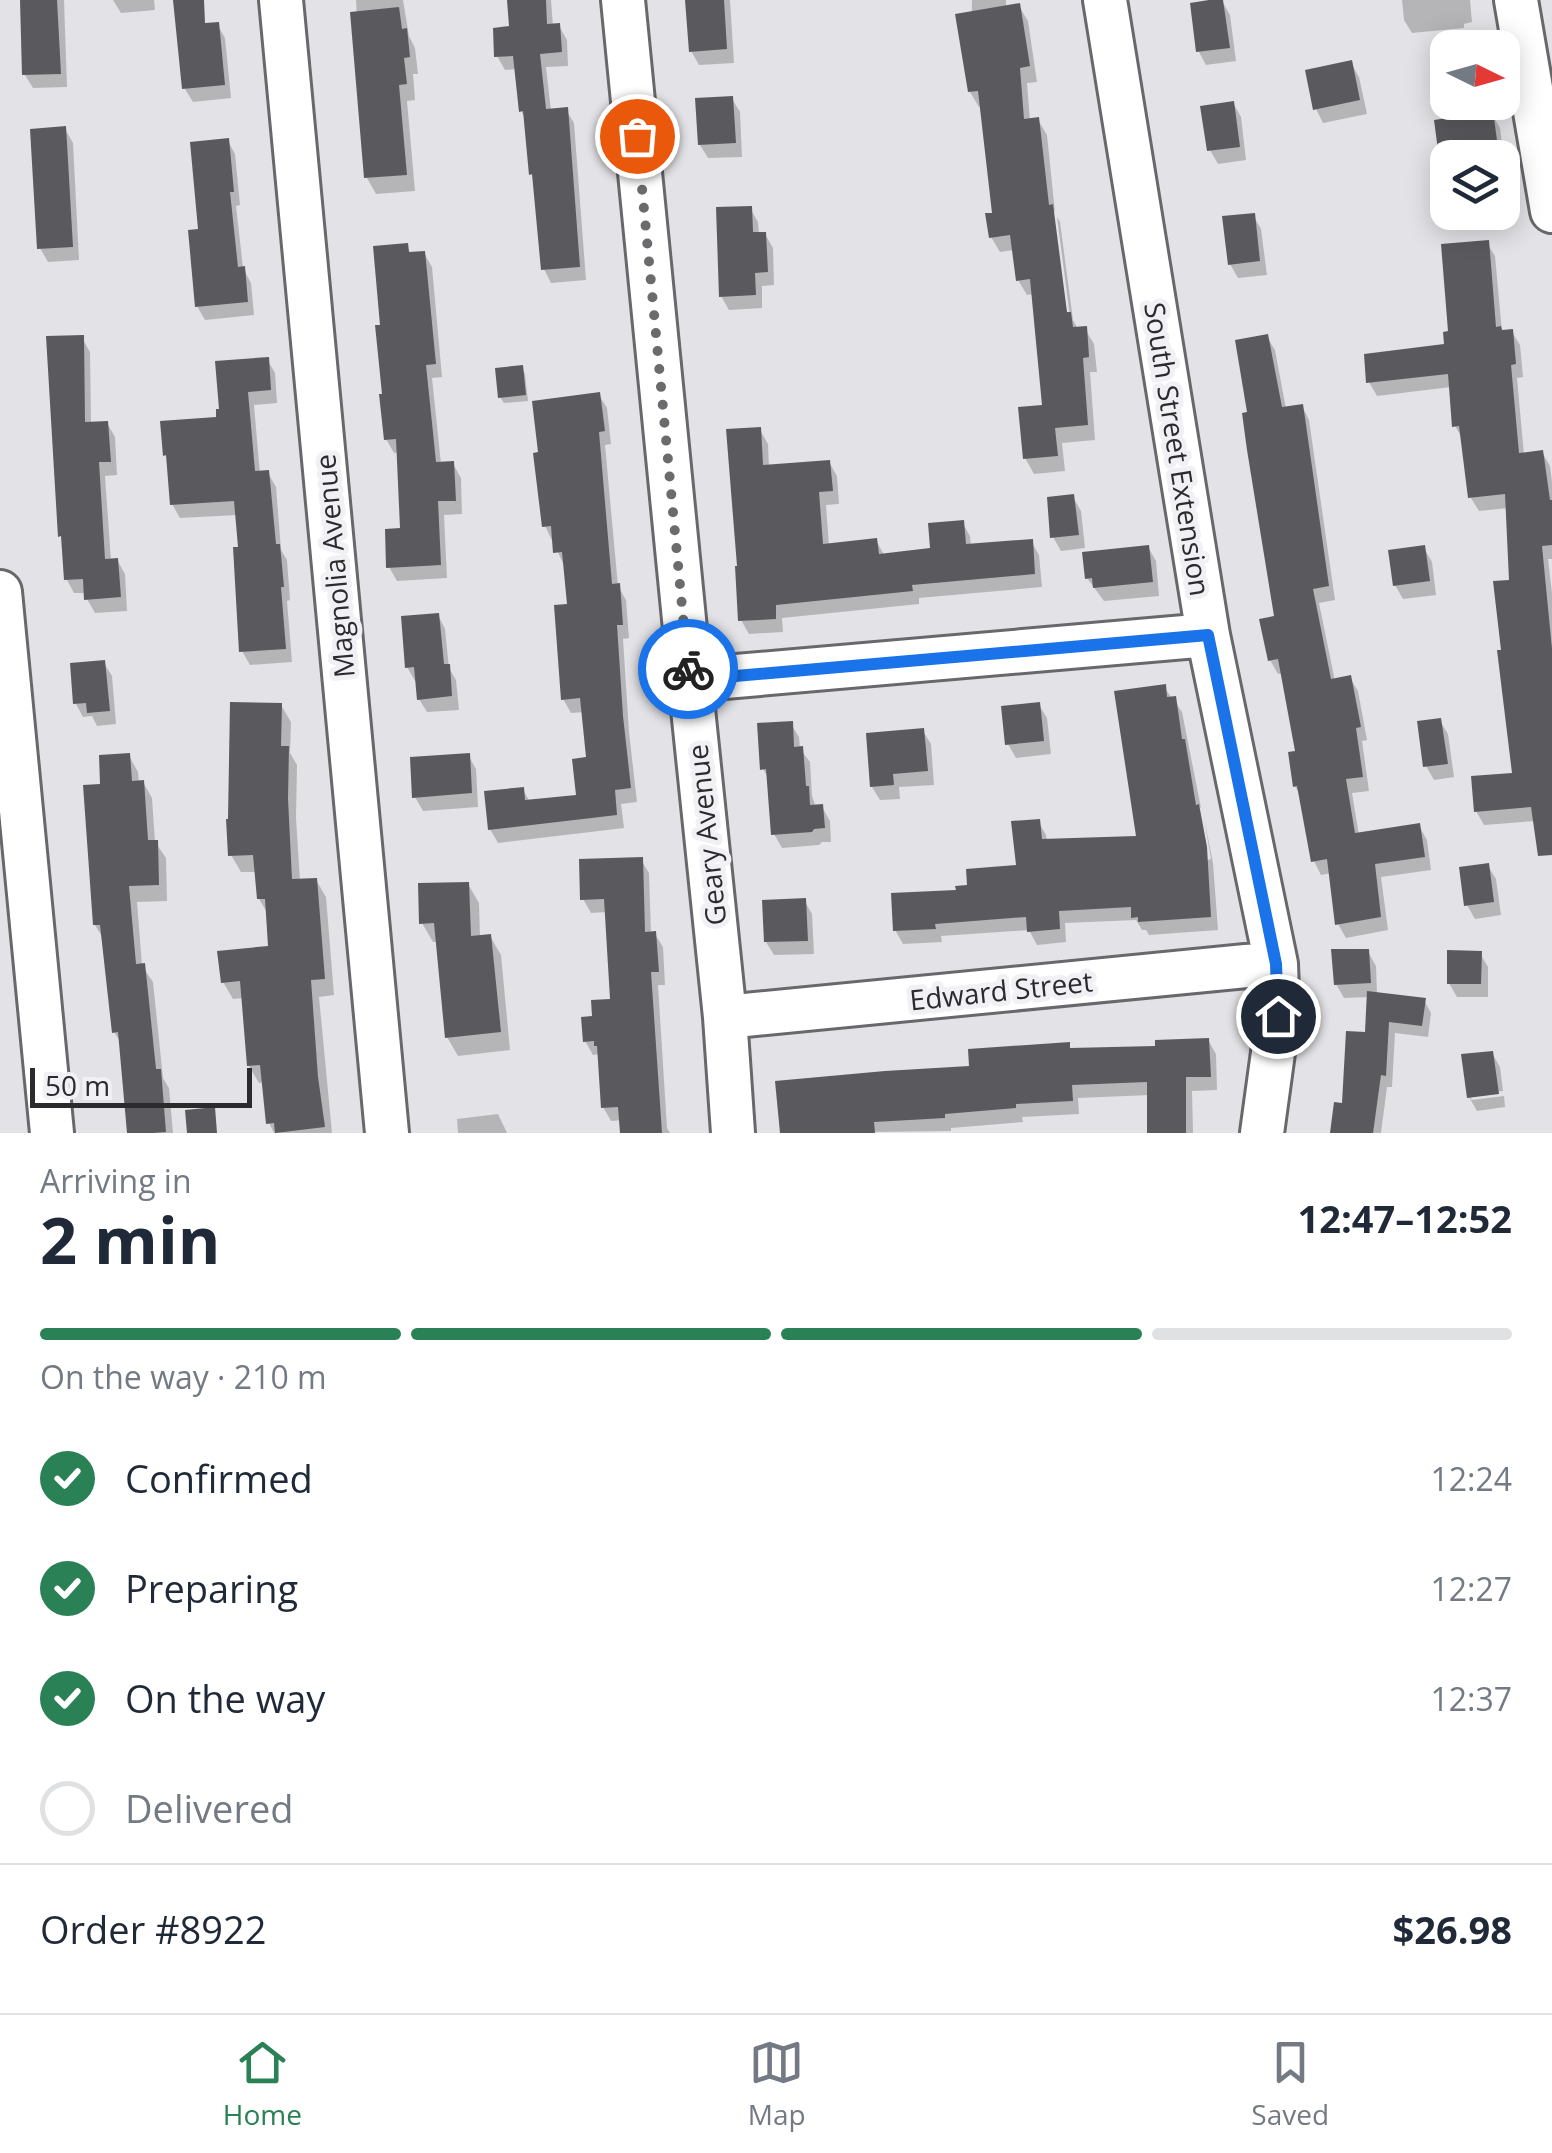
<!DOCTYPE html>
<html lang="en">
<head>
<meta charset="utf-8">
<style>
  body { margin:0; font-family:"Open Sans",sans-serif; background:#f6f6f7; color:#1f2937; height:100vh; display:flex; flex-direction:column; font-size:38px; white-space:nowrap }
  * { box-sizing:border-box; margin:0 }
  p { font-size:32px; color:#747a83 }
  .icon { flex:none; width:55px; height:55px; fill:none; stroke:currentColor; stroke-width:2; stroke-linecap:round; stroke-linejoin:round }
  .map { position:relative; height:1133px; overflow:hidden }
  .details { display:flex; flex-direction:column; background:#fff; flex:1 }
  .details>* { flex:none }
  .needle { width:65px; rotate:95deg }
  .controls { position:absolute; left:1430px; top:30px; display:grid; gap:20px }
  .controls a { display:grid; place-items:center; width:90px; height:90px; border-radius:20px; background:#fff; box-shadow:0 5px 25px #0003; font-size:50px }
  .scale { position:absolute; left:30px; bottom:25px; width:222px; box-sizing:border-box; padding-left:10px; border:5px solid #2b2b2d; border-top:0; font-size:28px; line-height:35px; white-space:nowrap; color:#2b2b2d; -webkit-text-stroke:8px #f0f0f5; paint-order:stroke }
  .pin { position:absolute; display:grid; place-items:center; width:85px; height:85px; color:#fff; margin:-42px; border:5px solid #fff; border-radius:50%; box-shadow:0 2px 10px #0007 }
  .courier { position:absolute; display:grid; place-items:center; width:100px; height:100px; margin:-50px; border:8px solid #1a73e8; border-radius:50%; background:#fff; color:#222; box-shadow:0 2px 12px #0007 }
  .overview em { font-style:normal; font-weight:700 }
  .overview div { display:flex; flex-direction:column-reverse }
  .overview { display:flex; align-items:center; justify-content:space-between; height:170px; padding:0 40px }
  h1 { font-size:65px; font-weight:700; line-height:75px }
  .bar { display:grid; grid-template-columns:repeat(4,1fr); gap:15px 10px; align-content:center; height:120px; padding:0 40px }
  .bar i { height:12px; border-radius:8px; background:#e0e1e3 }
  .bar .on { background:#2a8155 }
  .bar p { grid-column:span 4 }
  .line { display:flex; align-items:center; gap:25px; padding:0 40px; border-top:2px solid #e0e1e3 }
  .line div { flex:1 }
  ol { padding:0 40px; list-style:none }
  li { display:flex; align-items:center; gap:30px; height:110px }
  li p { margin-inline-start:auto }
  li .icon { padding:10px; border-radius:50%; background:#2a8155; color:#fff; stroke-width:4 }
  li:last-child { color:#747a83 }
  li i { width:55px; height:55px; border:5px solid #e0e1e3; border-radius:50% }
  .menu { display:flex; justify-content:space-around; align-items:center; height:140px; border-top:2px solid #e0e1e3; background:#fff; font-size:28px; color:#747a83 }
  .menu a { display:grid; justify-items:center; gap:5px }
  .menu .on { color:#2a8155 }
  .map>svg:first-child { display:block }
</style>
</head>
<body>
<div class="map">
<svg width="1552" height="1133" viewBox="0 0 1552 1133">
  <rect width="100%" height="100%" fill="#e3e3e7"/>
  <path fill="#0003" d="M21 0H64L67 87 33 88 25 75Z
    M113 0H154L155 10 121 13Z
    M356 0H403L409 36 415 48 418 74H413L415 100 407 101 415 191 376 194 367 178Z
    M510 0H551L553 26H559L567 40 568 66 546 67 551 111 566 110 574 123 586 280 551 283 544 269 535 180 531 174 526 119 521 111 517 69 505 70 497 56 512 29Z
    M687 0H730L734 63 699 65 691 51Z
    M972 0H1006V8L1019 6 1028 21 1037 82 1027 83 1030 121 1038 120 1047 135 1055 212 1051 207 1066 325 1071 324 1057 217 1060 222 1073 320 1078 329H1085L1094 344 1097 372H1090L1095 440 1062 443 1065 471 1034 474 1025 458 1044 408 1034 294 1027 295 1018 280 1014 250 1000 252 991 237 995 215 983 106 979 107 970 92Z
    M1402 0H1470L1472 22 1464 24V28L1412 33 1404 20Z
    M1222 1 1230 15 1236 61 1206 65 1199 52Z
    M217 24 225 38 231 98 193 102 185 89Z
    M1351 63 1359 77 1367 114 1323 123 1316 109Z
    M732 99 740 112 742 157 708 158 700 145Z
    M1233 103 1241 117 1246 160 1218 164 1210 150Z
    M1492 114 1500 128 1505 168H1502V158H1448V171L1442 162 1437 122Z
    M65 129 73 143 79 260 48 262 40 248Z
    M228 141 235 154 240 205 236 206 243 268 251 283 254 315 205 320 197 306 201 231Z
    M750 208 758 222 759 234H765L773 248 774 285 762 286V308L729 310 721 296Z
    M1253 215 1261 229 1267 275 1238 278 1230 264Z
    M1487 243 1495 256 1502 332H1512L1520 345 1523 377 1517 378 1524 455 1542 452 1550 466 1552 482V559H1548L1552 593V854L1535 821 1484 825 1476 811 1514 775 1504 652 1511 582 1508 508 1479 511 1471 498 1464 441 1455 426 1451 387 1377 396 1369 382 1447 346Z
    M406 246 411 254 424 253 432 267 442 377 432 378 441 464H453L461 478 462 514 444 515 447 578 397 581 389 567 403 531 399 452 394 453 386 439 382 327Z
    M1267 337 1275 350 1286 409 1302 406 1309 420 1335 600 1319 603 1335 681 1350 678 1358 691 1367 740 1362 741 1369 791 1352 793 1359 835 1419 826 1427 840 1431 870 1381 877 1388 930 1346 938 1338 924 1331 873 1321 875 1314 861 1301 797 1295 786 1298 753 1283 673 1278 674 1270 660 1277 618 1250 414Z
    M82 338 90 352 91 424 107 423 115 437 117 475 105 476 111 561 117 560 125 574 127 611 95 613 87 599 86 593H74L67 580Z
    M267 359 275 373 277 403 254 405 260 474 268 473 276 487 281 550 287 560 290 600 287 601 292 662 250 665 242 651 240 549 237 515 180 518 172 504 169 462 165 455 219 419Z
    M522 368 525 374 528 401 504 403 500 397Z
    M599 395 607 408 611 444 605 445 618 586 626 600 629 638 623 639 629 732 637 802 621 804 624 828 498 843 490 829 523 790 530 802 579 797 589 760 584 712 571 713 563 699 569 606 564 565 545 526Z
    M760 430 768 444 769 467 829 462 837 476 839 504 826 505 829 546 876 540 884 555 933 550 962 522 970 536 971 546 1031 541 1039 555 1042 587 919 598V604L782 618 783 632 749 634 741 620Z
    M1073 497 1081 511 1085 548 1061 551 1053 537Z
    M1148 547 1156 561 1159 596 1104 601 1087 578Z
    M1424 548 1432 562 1436 595 1403 599 1395 585Z
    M438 615 445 629 449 668 456 680 459 710 427 712 419 699 418 681H415L407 667Z
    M104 663 112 676 116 724 97 726 92 716 83 717 76 704Z
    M1164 687 1182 712 1201 808 1196 804 1207 860 1211 859 1204 818 1213 863 1218 930 1149 935 1146 930H1142L1136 920 1065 923 1066 942 1037 945 1029 930 941 936 942 942 903 944 895 930 958 893 1019 868 1038 821 1046 835 1047 842 1139 838Z
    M281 705 291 722 290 753 297 765 296 818 300 881 316 880 326 897 334 995 319 997 332 1133H274L269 1123 265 1082 259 1083 249 1066 244 998 233 999 223 982 270 948 268 914 259 899 257 872H241L231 855Z
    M1039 705 1047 718 1051 754 1016 758 1008 744Z
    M1440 721 1448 734 1454 777 1434 780 1426 766Z
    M791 724 799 737 800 749 810 762 812 796 816 808 822 807 830 821 831 842H822L819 845 782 848 774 834 770 781 763 769Z
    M923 731 931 744 934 785 899 787 900 799 880 800 872 787Z
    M468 755 476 769 478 807 423 811 415 797Z
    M129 756 138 772 139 783 143 782 152 798 155 842 166 858 167 901 137 902 142 966 153 982 163 1078 169 1088 173 1133H129L122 1044 114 1032 105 941 95 925 103 786Z
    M641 860 649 873 651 934H655L663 947 665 985H658L667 1128 670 1133H623L622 1120 611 1121 603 1107 600 1054 593 1055 585 1041 595 1018 612 1001 607 912 591 913 583 899Z
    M1488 866 1496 879 1501 915 1475 919 1467 905Z
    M468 884 479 903 480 937 490 936 501 955 510 1050 458 1056 447 1037 438 942H433L422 923Z
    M804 900 812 914 814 954 774 955 766 942Z
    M1368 952 1376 966 1377 994 1424 1000 1431 1013 1428 1037 1395 1033 1392 1087H1387L1381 1133H1333L1336 1105 1344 1106 1367 1035 1369 997 1344 998 1336 984Z
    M1480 953 1488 967V997H1457L1449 983Z
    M1208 1040 1216 1054 1217 1090 1192 1091 1193 1133H1150V1095L1078 1098 1079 1114 1022 1117 1023 1122 951 1128V1131L782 1133 777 1083 971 1069 1069 1045 1072 1051 1158 1048Z
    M1492 1053 1500 1067 1503 1091 1471 1095V1100L1504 1096 1505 1107 1477 1111 1469 1097Z
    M498 1114 507 1133H458L457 1119Z"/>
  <path fill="#5a5a5e" d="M20 0H57L61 74 22 75Z
    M173 0H204L205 23 219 22 225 85 182 89Z
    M507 0H546L547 24 560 23 562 52 540 54 546 109 568 107 580 267 541 270 532 174 529 175 523 111 519 112 513 56 494 57 493 28 509 26Z
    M685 0H724L727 49 689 52Z
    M1209 0H1223L1230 48 1196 52 1190 3Z
    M1020 3 1030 66 1020 68 1024 119 1039 117 1049 205 1053 204 1067 312H1071L1073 327 1087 326 1089 357 1083 358 1088 425 1055 428 1058 456 1023 459 1018 407 1042 405 1030 279 1016 281 1010 235 989 238 985 213H992L978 91 968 92 955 14Z
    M399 7 402 29 407 28 410 57 404 58 407 84 399 85 407 175 364 178 350 12Z
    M1352 60 1360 100 1313 110 1305 70Z
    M733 96 736 143 698 145 695 98Z
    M1234 101 1240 147 1207 151 1200 106Z
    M1493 111 1499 155 1478 158H1439L1434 120Z
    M66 126 73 247 37 249 30 129Z
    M229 138 234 192H230L238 267 245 266 248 302 195 307 188 230 198 229 190 142Z
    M752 206 753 232H766L768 272 755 273 756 295 719 297 716 207Z
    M1255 213 1260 261 1228 265 1222 216Z
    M1489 240 1496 327 1501 326 1502 330 1513 329 1516 364 1511 365 1519 453 1543 450 1550 500H1552V545L1542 546 1552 649V855L1538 856 1531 807 1474 812 1471 776 1512 773 1497 650H1501L1493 581 1509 580 1505 494 1468 498 1459 426 1452 427 1448 374 1366 383 1364 354 1444 344 1443 332 1448 331 1441 244Z
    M408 243 409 252 425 251 436 364 426 365 436 462 454 461 456 501H438L441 565 386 568 385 529 400 528 396 439 384 440 379 394H382L375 325H380L373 246Z
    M1268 334 1282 407 1303 404 1329 586 1313 589 1331 679 1351 675 1361 727 1356 728 1363 777 1346 779 1355 833 1420 823 1425 857 1375 864 1381 917 1335 925 1327 859 1311 862 1297 786 1293 787 1288 752 1295 751 1278 659 1268 661 1259 619 1274 616 1247 450 1242 413 1247 412 1235 340Z
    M84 335 85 422 108 421 111 462H99L105 559 118 558 121 597 84 600 83 579 64 580 61 536 58 537 46 336Z
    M269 357 271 390 248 392 255 471 269 470 276 544H280L284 587H281L286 649 239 652 233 547H238L234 501 170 505 166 455 163 456 160 421 216 417V409H219L215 361Z
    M523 365 526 395 498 398 495 368Z
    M600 392 605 431 599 432 612 584 620 583 623 625H617L623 716 631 788 615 790 617 815 488 830 484 791 524 787 525 800 576 795 572 759 586 757 580 698 561 700 554 605 567 604 562 552 553 553 551 526 542 527 533 453 538 452 532 401Z
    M761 427 763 465 830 460 833 491 819 492 823 544 877 538 879 554 930 548 928 523 964 520 966 544 1033 539 1035 574 912 585 913 591 776 605V619L738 621 735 566H737L726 429Z
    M1074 494 1079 535 1050 538 1047 497Z
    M1149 545 1153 582 1093 588 1092 578 1085 579 1082 552Z
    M1425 545 1430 581 1393 586 1388 550Z
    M439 613 444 664H450L452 696 417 700 414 667 405 668 401 616Z
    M105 660 110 711 87 713 86 703 73 704 70 663Z
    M1166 684 1167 697 1176 696 1182 739H1185L1196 805 1199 804 1207 847 1211 917 1138 922V917L1131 918V907L1059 911 1060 929 1027 932 1026 917 935 924 936 929 893 931 891 893 956 890 955 886 967 885 966 869 1016 865 1011 821 1040 819 1042 839 1136 836 1114 691Z
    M230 702 282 703 281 746H289L288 799 292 879 317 878 325 979 311 980 318 1077 325 1127 275 1133 274 1123 266 1124 260 1065 247 1066 240 981 221 983 217 951 268 946 265 899H257L253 855 228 856 226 819H228Z
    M1040 702 1044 741 1005 745 1001 706Z
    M1441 718 1448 764 1423 767 1417 721Z
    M793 721 794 747 803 746 806 786H809L810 805 823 804 825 828 814 829 812 832 771 835 766 769 760 770 757 723Z
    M924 728 928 771 893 774 894 785 870 787 866 733Z
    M130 753 132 781 144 780 148 840H158L159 885 129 886 136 964 145 963 156 1069H161L166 1132 153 1133H127L118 1032 112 1033 100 925H93L83 785 100 784 99 755Z
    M470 753 472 793 412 798 410 757Z
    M643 857 645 932 656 931 659 972H651L662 1133H620L618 1107 601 1108 597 1046H594V1041L583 1042 581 1017 592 1016 591 1000 610 999 604 899 580 900 579 859Z
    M1489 863 1494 902 1464 906 1459 867Z
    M469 882 471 936 491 934 501 1032 445 1038 434 923 419 924 418 883Z
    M806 898 808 941 764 942 762 900Z
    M1331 949H1369L1371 983 1334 985Z
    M1447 950 1482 951 1481 984H1447Z
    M1367 991 1426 998 1422 1026 1389 1022 1386 1076 1381 1075 1373 1133H1330L1334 1102 1342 1103 1346 1031 1365 1032Z
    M1209 1038 1211 1077H1186V1133H1147V1082L1072 1085 1073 1101 1016 1104V1108L945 1114V1118L874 1122 875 1133H780L775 1081 885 1071 969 1066 968 1049 1070 1042V1048L1155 1046V1040Z
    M1493 1051 1499 1094 1467 1098 1461 1054Z
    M215 1107 217 1133H187L185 1110Z"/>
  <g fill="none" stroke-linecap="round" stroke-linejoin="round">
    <g stroke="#68686c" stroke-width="48">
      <path id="minor" d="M281 0 387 1133
        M623 0 690 680 725 1017 733 1133
        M1105 0 1208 635 1276 964 1278 1016 1262 1133
        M1516 0 1552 211
        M0 592 52 1133
        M690 680 1208 635
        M725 1017 1246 966 1276 964"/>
    </g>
    <use href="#minor" stroke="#fff" stroke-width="42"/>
  </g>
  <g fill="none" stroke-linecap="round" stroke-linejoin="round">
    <path stroke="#6b6b6e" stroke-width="10" stroke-dasharray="0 18" d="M637 136 688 669"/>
    <path stroke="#1a73e8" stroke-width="12" d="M688 669 690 680 1208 635 1276 964 1278 1016"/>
  </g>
  <g text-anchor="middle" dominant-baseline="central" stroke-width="10" stroke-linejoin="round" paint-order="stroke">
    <g font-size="28" fill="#2b2b2d" stroke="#f0f0f5">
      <text transform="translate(1178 449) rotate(81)">South Street Extension</text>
      <text transform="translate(334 566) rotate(-95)">Magnolia Avenue</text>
      <text transform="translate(706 835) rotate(-96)">Geary Avenue</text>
      <text transform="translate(1001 990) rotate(-6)">Edward Street</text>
    </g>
  </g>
</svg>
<div class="controls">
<a><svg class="needle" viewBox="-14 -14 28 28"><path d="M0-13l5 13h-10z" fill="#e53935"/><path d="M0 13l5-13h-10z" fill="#747a83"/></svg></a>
<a><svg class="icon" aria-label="layers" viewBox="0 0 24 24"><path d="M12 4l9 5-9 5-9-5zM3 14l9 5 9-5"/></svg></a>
</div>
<div class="scale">50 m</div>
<div class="pin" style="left:637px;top:136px;background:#ea580c"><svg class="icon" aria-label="bag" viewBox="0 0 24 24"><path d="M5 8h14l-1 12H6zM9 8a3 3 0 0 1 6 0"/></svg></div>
<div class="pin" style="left:1278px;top:1016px;background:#1f2937"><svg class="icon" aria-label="home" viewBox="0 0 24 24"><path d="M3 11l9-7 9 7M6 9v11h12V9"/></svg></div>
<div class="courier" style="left:688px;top:669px"><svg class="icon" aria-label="bike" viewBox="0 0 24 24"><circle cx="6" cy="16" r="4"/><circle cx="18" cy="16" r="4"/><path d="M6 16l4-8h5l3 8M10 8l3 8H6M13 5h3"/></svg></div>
</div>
<section class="details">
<div class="overview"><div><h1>2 min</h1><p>Arriving in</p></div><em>12:47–12:52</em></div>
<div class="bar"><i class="on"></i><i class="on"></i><i class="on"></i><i></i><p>On the way · 210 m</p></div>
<ol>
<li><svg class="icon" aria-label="check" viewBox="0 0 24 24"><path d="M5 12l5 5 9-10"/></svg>Confirmed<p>12:24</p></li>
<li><svg class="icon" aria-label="check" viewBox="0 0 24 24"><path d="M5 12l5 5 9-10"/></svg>Preparing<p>12:27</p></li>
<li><svg class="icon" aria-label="check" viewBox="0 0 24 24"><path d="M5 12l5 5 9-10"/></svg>On the way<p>12:37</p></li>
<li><i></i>Delivered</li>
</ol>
<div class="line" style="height:130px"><div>Order #8922</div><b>$26.98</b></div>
</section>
<nav class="menu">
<a class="on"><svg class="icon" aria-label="home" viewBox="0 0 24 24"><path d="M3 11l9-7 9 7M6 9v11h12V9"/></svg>Home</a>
<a><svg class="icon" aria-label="map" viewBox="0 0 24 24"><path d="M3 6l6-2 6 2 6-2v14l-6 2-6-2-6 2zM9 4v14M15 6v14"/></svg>Map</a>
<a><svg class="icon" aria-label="saved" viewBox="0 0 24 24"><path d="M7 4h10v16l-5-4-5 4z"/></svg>Saved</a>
</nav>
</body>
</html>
